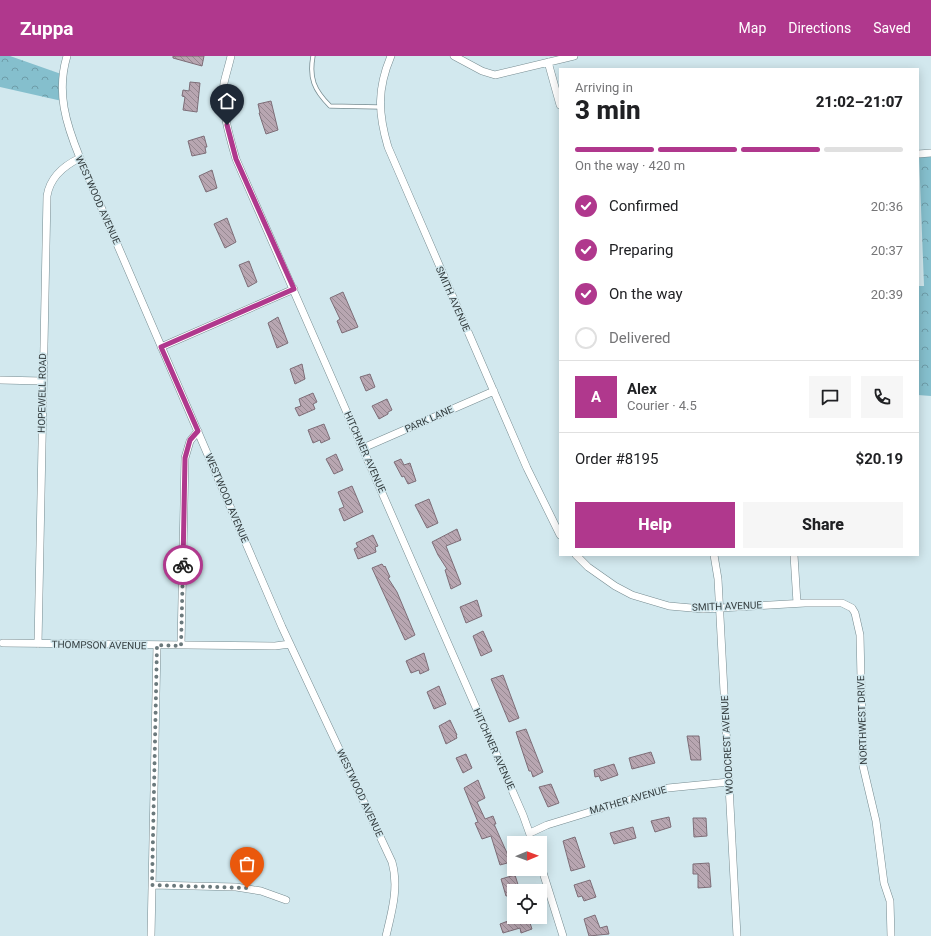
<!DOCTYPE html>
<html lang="en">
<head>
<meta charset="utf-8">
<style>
  body { margin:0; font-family:Roboto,sans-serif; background:#f6f6f6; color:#202124; height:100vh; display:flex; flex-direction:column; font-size:15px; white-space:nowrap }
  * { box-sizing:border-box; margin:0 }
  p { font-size:13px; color:#757577 }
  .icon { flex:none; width:22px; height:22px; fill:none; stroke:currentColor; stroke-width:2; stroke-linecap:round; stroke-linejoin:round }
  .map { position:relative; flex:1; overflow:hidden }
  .details { position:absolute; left:559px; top:12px; width:360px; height:488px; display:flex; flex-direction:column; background:#fff; border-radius:0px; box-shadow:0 2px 10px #0003 }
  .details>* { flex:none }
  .needle { width:26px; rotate:89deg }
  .controls { position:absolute; left:507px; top:780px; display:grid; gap:8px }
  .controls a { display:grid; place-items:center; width:40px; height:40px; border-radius:0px; background:#fff; box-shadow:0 2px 10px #0003; font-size:20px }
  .pin { position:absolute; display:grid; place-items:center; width:34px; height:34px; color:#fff; margin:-41px -17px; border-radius:50% 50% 50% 0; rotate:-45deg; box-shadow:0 0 4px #0007 }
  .pin .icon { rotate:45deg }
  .courier { position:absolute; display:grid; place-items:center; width:40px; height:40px; margin:-20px; border:3px solid #b0388d; border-radius:50%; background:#fff; color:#222; box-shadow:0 1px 5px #0007 }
  .overview em { font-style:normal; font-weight:800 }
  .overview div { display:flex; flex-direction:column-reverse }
  .overview { display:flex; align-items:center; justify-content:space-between; height:68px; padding:0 16px }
  h1 { font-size:26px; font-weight:800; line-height:30px }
  .bar { display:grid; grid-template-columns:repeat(4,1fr); gap:6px 4px; align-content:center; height:48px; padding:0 16px }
  .bar i { height:5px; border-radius:3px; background:#e0e0e0 }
  .bar .on { background:#b0388d }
  .bar p { grid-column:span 4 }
  .line { display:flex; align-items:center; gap:10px; padding:0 16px; border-top:1px solid #e0e0e0 }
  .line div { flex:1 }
  .round { display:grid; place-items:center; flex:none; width:42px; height:42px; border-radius:0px; background:#f6f6f6 }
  ol { padding:0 16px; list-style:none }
  li { display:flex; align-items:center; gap:12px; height:44px }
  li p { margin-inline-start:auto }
  li .icon { padding:4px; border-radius:50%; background:#b0388d; color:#fff; stroke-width:4 }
  li:last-child { color:#757577 }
  li i { width:22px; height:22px; border:2px solid #e0e0e0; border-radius:50% }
  .button { display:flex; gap:8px; margin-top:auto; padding:8px 16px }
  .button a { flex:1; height:46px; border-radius:0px; background:#b0388d; color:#fff; font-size:16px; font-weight:800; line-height:46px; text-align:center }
  .button a+a { background:#f6f6f6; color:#202124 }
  header { display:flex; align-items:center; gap:24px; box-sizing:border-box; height:56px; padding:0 20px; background:#b0388d; color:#fff }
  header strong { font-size:19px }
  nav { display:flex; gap:22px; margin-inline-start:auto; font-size:14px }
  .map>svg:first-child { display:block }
</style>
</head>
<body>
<header>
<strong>Zuppa</strong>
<nav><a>Map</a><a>Directions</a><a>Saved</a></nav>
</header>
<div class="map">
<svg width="931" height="880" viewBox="0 0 931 880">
  <defs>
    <pattern id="forest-crowns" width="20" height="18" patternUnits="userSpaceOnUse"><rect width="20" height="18" fill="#85bfcd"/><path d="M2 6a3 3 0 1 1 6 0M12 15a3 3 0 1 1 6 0" fill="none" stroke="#6e9ca8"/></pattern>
    <pattern id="building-back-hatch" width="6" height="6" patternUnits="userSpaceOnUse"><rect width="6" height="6" fill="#b8a6b1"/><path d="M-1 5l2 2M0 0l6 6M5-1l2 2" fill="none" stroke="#968891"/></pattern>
  </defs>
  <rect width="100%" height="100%" fill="#d2e8ee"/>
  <path fill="url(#forest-crowns)" d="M0 0H10L64 19 62 45 0 31Z
    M931 98V340L918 339V230H924L919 99Z"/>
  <path fill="url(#building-back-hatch)" stroke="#7d6d77" d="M173 0H204L202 10 173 2Z
    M190 26 200 27 197 56 183 54 185 41 182 40 183 34 189 35Z
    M271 45 278 74 266 78 259 57H260L258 48Z
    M204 80 207 91H205L206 97 192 100 188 85Z
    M212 114 217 132 206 136 199 120Z
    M227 162 236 186 225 192 214 168Z
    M249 205 257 226 248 231 239 209Z
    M343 236 358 271 342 277 337 265 340 263 330 242Z
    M278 261 288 287 277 292 268 267Z
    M302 308 305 323 295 328 290 313Z
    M370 318 375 331 366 335 360 321Z
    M313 337 317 346 313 348 315 353 299 360 295 352 301 350 299 343Z
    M387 343 392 354 388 356V358L379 363 372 350Z
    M324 368 330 383 321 387 320 384 313 387 308 374Z
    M336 398 343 414 334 418 326 403Z
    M401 403 404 409 410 407 416 425 408 428 404 420 402 421 394 406Z
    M352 430 363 456 344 465 339 453 344 451 338 436Z
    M429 443 438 467 427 472 415 449Z
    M457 473 461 484 446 490 461 528 451 533 445 514 447 513 438 499 432 486Z
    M373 479 378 490 375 491 376 496 358 503 354 493 358 491 356 487Z
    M382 508 384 511 385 510 390 521 388 522 397 536 415 579 405 584 372 512Z
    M477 544 482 560 466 567 460 551Z
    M483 575 492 595 481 600 473 580Z
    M424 597 429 614 420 618 419 614 411 617 406 605Z
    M503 619 519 662 509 666 491 623Z
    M439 630 446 648 434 653 427 636Z
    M450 664 457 679H456L457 682 446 688 439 670Z
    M526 673 543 716 533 721 531 715H529L516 676Z
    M687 680H699L701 704H691Z
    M651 696 655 707 632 713 629 702Z
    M466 698 472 712 463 717 456 702Z
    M614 708 618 719 601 725 599 720 595 721 594 714Z
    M478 724 485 742 477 746 485 763 493 760 496 768H494L511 806 500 809 491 780 482 783 475 767 478 766 464 732Z
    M551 728 559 747 548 751 539 731Z
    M669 761 671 771 655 776 651 765Z
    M693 762H706L707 780 694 781Z
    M633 771 636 782 614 788 610 777Z
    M575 781 585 811 571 815 563 785Z
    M709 807 711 831 698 832V818H693V808Z
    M515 819 520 835H514V839L506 840 501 823Z
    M590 824 596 841 584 845 582 840 578 841 574 829Z
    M595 859 600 872 607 870 609 878 589 880 584 863Z
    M519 861H528L532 873 521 877 520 872 503 877 500 868Z"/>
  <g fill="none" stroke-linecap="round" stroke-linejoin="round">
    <g stroke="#768b90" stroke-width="5">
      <path id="lane" d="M313 0C309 22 314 34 330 50L379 51"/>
    </g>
    <g stroke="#768b90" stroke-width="8">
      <path id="street" d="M67 0C56 36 66 68 80 102L282 571 392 806C399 831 392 855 386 880
        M231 0C229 9 226 18 224 27 221 52 229 79 236 103L523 759 533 787
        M391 0C377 33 378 57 388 91L527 412 560 479
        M454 0 482 15 495 19 574 0
        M548 6 560 49
        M918 98 931 97
        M161 291 294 233
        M0 324 42 325
        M363 392 494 335
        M576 499 588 511 615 530 632 539 669 550 703 553 805 547H842L852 552 855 557 860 579 863 710 876 765 884 827 890 845 891 880
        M714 499 718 523 737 880
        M794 499 797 547
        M3 587 275 590 290 588
        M38 588 47 140C50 121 63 110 80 102
        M181 589 185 402 190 385 198 375
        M530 777 547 769 668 732 729 726
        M540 807 563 880
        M152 829 236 831 261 835 286 844
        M151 880 157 589"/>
    </g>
    <use href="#lane" stroke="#fff" stroke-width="3.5"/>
    <use href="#street" stroke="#fff" stroke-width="7"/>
  </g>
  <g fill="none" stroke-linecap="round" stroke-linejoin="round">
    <path stroke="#6b797c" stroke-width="4" stroke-dasharray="0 7.2" d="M183 509 181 590 157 589 152 829 247 832"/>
    <path stroke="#b0388d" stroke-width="5" d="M183 509 185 402 190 384 198 375 161 291 294 233 236 103 227 69"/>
  </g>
  <g text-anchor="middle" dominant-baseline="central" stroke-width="3" stroke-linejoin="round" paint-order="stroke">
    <g font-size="10" fill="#343d3f" stroke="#d2e8ee">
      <text transform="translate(98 144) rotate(66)">WESTWOOD AVENUE</text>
      <text transform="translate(453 243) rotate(66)">SMITH AVENUE</text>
      <text transform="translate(42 337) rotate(-89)">HOPEWELL ROAD</text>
      <text transform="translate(429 363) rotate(-24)">PARK LANE</text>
      <text transform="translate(365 396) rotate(66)">HITCHNER AVENUE</text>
      <text transform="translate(227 442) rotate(67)">WESTWOOD AVENUE</text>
      <text transform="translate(727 550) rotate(-2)">SMITH AVENUE</text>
      <text transform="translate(99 589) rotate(1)">THOMPSON AVENUE</text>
      <text transform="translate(862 664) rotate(-92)">NORTHWEST DRIVE</text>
      <text transform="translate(727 689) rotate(-93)">WOODCREST AVENUE</text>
      <text transform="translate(494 693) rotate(66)">HITCHNER AVENUE</text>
      <text transform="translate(360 737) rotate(65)">WESTWOOD AVENUE</text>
      <text transform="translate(628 744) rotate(-16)">MATHER AVENUE</text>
    </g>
  </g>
</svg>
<div class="controls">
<a><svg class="needle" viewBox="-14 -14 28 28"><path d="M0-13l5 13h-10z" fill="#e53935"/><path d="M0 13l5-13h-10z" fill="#757577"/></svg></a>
<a><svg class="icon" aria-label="locate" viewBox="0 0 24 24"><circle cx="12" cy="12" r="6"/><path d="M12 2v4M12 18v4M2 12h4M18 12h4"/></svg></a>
</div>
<div class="pin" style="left:247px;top:832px;background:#ea580c"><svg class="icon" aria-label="bag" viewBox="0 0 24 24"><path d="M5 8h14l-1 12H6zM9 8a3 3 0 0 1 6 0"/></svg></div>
<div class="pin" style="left:227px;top:69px;background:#1f2937"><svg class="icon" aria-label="home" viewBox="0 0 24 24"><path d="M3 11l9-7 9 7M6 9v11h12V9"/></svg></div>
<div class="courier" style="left:183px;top:509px"><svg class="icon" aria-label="bike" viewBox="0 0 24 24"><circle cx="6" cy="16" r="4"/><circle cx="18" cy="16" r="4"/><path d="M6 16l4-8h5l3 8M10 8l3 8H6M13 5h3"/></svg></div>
<section class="details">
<div class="overview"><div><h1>3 min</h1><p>Arriving in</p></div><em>21:02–21:07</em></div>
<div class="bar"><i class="on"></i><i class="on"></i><i class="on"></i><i></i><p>On the way · 420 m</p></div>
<ol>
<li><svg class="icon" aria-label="check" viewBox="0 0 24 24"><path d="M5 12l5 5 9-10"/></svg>Confirmed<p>20:36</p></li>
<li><svg class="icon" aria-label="check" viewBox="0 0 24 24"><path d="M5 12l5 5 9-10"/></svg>Preparing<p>20:37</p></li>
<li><svg class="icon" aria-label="check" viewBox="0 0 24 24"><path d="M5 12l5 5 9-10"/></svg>On the way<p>20:39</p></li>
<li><i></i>Delivered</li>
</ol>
<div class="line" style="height:72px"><b class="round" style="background:#b0388d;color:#fff">A</b><div><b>Alex</b><p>Courier · 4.5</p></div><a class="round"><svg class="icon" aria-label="chat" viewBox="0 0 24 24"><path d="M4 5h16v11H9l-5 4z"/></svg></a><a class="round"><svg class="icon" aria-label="phone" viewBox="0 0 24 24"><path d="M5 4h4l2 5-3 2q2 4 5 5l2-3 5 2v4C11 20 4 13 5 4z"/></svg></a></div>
<div class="line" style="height:52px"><div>Order #8195</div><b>$20.19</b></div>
<div class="button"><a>Help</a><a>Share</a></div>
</section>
</div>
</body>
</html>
